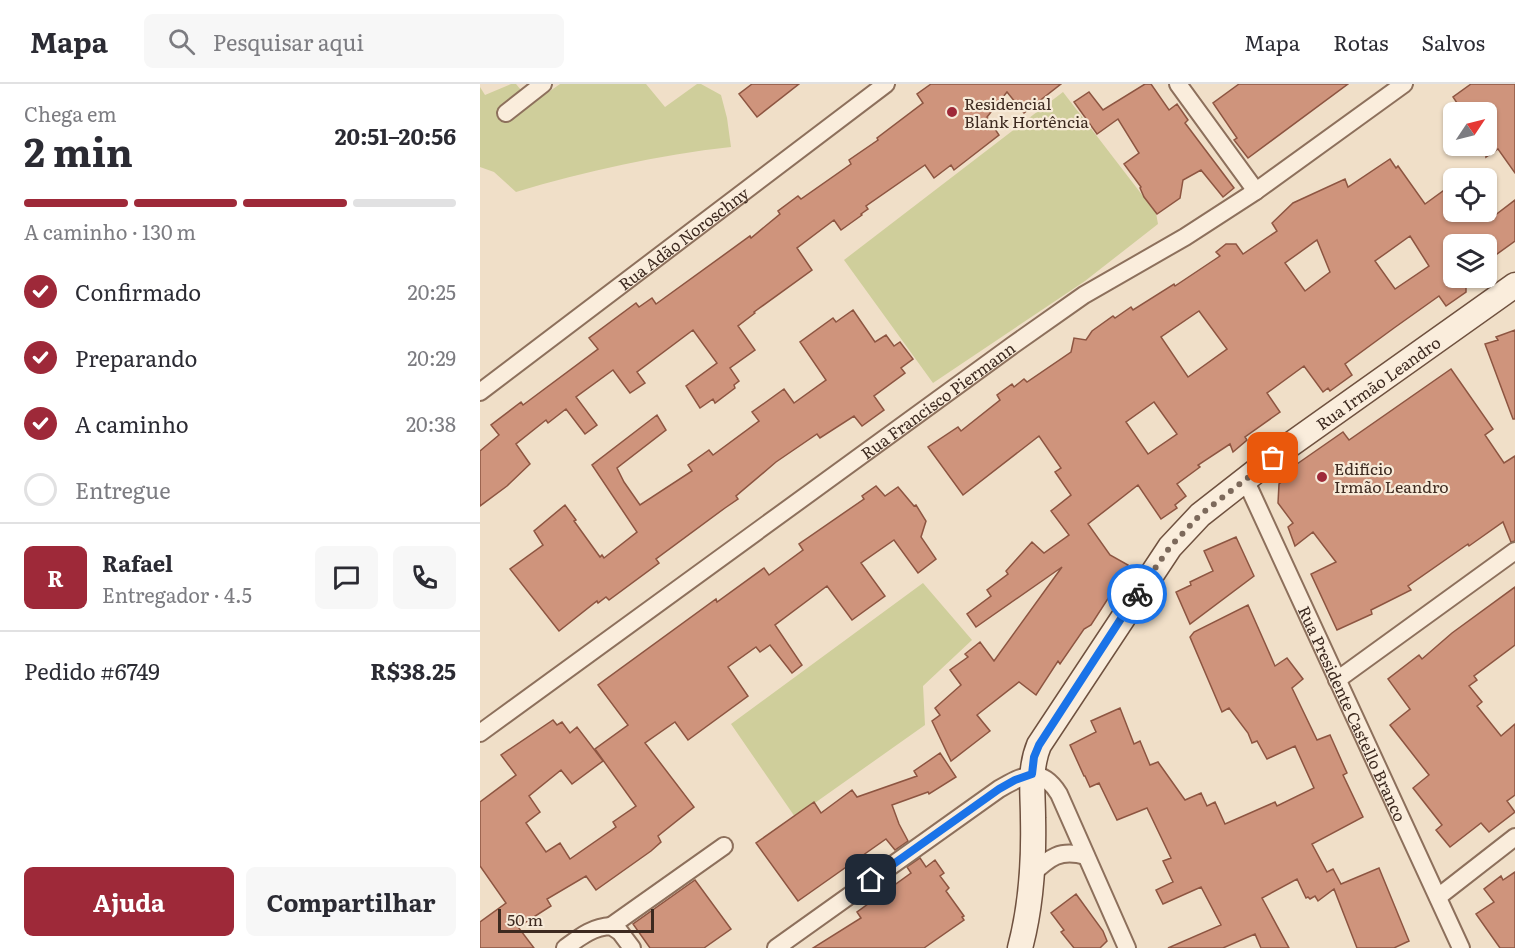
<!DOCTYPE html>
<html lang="pt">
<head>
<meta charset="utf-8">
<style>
  body { margin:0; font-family:Literata,serif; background:#f7f7f7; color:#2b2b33; height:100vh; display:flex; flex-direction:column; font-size:22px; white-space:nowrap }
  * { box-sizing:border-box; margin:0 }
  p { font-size:20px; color:#7c7c81 }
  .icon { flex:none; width:33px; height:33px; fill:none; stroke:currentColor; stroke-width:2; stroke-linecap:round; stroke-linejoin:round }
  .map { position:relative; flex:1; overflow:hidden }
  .side { display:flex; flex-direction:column; background:#fff; width:480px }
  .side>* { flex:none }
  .needle { width:39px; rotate:55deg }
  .buttons { position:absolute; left:963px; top:18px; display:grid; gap:12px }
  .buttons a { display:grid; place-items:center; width:54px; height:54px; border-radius:9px; background:#fff; box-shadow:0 2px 4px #0004; font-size:30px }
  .scale { position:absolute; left:18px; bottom:15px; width:156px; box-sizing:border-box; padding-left:6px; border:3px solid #3d2a20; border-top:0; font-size:16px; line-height:21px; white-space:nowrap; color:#3d2a20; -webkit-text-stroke:4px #f7ead8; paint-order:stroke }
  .pin { position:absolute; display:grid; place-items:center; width:51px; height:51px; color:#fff; margin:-26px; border-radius:12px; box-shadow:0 3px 9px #0006 }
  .courier { position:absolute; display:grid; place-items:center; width:60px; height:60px; margin:-30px; border:4px solid #1a73e8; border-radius:50%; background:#fff; color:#222; box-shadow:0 2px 8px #0007 }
  .overview em { font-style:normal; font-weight:700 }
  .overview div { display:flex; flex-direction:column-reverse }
  .overview { display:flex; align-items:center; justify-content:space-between; height:102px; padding:0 24px }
  h1 { font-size:39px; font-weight:700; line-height:45px }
  .bar { display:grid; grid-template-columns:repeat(4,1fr); gap:9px 6px; align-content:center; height:72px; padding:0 24px }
  .bar i { height:8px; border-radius:4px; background:#e1e1e2 }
  .bar .current { background:#9e2939 }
  .bar p { grid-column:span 4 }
  .line { display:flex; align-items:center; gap:15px; padding:0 24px; border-top:2px solid #e1e1e2 }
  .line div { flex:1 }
  .round { display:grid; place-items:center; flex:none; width:63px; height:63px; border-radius:9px; background:#f7f7f7 }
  ol { padding:0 24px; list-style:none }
  li { display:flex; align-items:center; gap:18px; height:66px }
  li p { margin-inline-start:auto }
  li .icon { padding:6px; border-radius:50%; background:#9e2939; color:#fff; stroke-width:4 }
  li:last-child { color:#7c7c81 }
  li i { width:33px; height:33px; border:3px solid #e1e1e2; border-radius:50% }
  .button { display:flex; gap:12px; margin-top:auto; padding:12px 24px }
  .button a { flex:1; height:69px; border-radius:9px; background:#9e2939; color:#fff; font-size:24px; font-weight:700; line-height:69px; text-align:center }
  .button a+a { background:#f7f7f7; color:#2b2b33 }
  header { display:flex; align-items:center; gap:36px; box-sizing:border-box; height:84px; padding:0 30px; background:#fff; border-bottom:2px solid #e1e1e2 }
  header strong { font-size:28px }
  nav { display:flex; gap:33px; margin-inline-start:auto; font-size:21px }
  .search { width:420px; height:54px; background:#f7f7f7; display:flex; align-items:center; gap:15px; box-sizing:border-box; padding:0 21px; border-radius:9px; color:#7c7c81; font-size:22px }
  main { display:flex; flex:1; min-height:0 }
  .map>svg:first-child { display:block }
</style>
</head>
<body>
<header>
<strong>Mapa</strong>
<div class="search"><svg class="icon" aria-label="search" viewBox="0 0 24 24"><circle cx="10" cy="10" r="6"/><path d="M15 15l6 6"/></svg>Pesquisar aqui</div>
<nav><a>Mapa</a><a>Rotas</a><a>Salvos</a></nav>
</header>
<main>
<section class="side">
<div class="overview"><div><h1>2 min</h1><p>Chega em</p></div><em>20:51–20:56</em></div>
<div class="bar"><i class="current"></i><i class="current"></i><i class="current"></i><i></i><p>A caminho · 130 m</p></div>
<ol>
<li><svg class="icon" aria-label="check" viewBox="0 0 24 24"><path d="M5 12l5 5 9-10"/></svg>Confirmado<p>20:25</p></li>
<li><svg class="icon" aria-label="check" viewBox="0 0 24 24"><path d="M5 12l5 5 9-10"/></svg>Preparando<p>20:29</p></li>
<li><svg class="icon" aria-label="check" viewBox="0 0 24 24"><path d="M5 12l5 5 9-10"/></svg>A caminho<p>20:38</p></li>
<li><i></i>Entregue</li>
</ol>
<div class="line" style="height:108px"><b class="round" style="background:#9e2939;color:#fff">R</b><div><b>Rafael</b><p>Entregador · 4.5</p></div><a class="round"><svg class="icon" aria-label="chat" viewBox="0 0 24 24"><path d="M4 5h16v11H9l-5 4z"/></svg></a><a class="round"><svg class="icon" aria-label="phone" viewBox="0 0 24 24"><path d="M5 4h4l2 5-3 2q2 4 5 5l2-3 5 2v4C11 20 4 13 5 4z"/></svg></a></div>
<div class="line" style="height:78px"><div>Pedido #6749</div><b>R$38.25</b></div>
<div class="button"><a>Ajuda</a><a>Compartilhar</a></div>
</section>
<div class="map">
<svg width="1035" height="864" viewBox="0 0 1035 864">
  <rect width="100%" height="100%" fill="#f0dfc8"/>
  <path fill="#cfce9b" d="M31 0H36L51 18 63 12 80 0H166L185 23 217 0H221L241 11 247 34 251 63C178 71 106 87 36 108L14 88 0 83V3L5 11Z
    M583 8 676 129 678 140 605 197 453 299 364 176Z
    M443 499 492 556 443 602 445 641 315 733 251 640Z"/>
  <path fill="#cf947c" stroke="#8d5541" stroke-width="1.5" fill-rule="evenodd" d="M272 0H319L277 33 259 10Z
    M451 0H581L544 29 527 8 507 33 519 51 474 86 471 81 454 94 445 81 386 122 388 125 381 130 382 131 361 146 354 136 317 164 332 186 274 228 275 229 258 242 275 266 250 284 259 297 254 301 255 304 235 319 233 315 220 324 206 302 237 279 213 246 157 288 165 299 150 309 133 286 96 313 117 341 105 350 86 325 68 339 66 336 36 360 50 380 27 402 0 422V367L19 351 11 341 41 318 43 321 118 265 109 254 156 219 159 223 172 214 176 220 270 152 271 154 300 130 298 127 318 112 321 115 371 80 369 76 398 56 397 54 443 19 437 10Z
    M665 0H671L689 26 697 20 708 36 705 39 754 104 743 113 721 86 703 96 700 114 677 130 664 113 660 104 661 103 644 80 659 69 638 35 617 50 594 18 609 8 623 26Z
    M759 0H868L768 74 754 56 757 54 733 19Z
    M991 0H1035V89L1018 65 1006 73V28H983L973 13Z
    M910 75 916 84 918 82 945 120 974 99V128H1011L1014 132 1035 116V157L1006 178V160H974V194H980L986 202V208L966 222 959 212 914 244 865 280 872 291 850 307 848 304 843 308 824 282 787 309 800 328 765 353 767 356 753 368 750 360 718 381 720 383 697 400 706 412 695 421 697 424 681 435 658 401 608 440 630 471 648 481 638 495 640 496 611 541 604 545 580 580 578 577 556 611 539 598 497 631 510 647 471 677 452 637 460 631 455 624 481 601 470 586 488 573 485 570 500 558 514 577 582 483 496 543 487 530 511 512 507 506 528 490 526 487 552 458 564 469 589 451 571 427 591 411 575 388 581 384 559 352 483 411 448 363 478 343 481 347 520 316 517 311 532 300 534 303 544 295 547 298 591 268 594 254 606 256 612 247 633 232 635 234 651 223 653 226 694 200 695 202 740 172 736 168 746 160H756L763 170 797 147 792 139 813 119 865 95 868 103ZM930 152 949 182 915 205 895 177ZM837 156 850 188 825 207 805 179ZM719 227 747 265 708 293 681 253ZM674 318 697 350 668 370 646 338Z
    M373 226 395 258 406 251 414 262 420 258 433 275 421 284 425 289 394 312 404 326 382 342 374 332 340 354 337 350 296 378 256 412 258 415 245 424 176 475 179 479 129 516 126 513 118 519 117 517 79 547 30 485 63 461 54 447 85 421 96 436 94 437 120 473 122 471 124 474 157 448 112 381 177 331 186 346 137 384 144 398 160 421 212 387 208 381 229 366 233 371 279 337 272 328 304 305 314 319 346 296 320 258 353 234 356 238Z
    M1035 246V335H1033L1005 260 1018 256 1016 253Z
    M971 285 1013 345 1005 351 1024 379 1035 372V457L1031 458 1023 438 989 462 988 460 928 502 931 506 891 526 892 530 857 546 831 490 856 478 833 448 815 462 808 443 813 439 798 419 799 400 808 393 804 389 863 348 869 356Z
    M396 402 405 412 418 403 434 422 436 421 446 437 441 453 456 475 438 489 414 456 381 479 405 512 372 536 347 502 295 541 322 581 312 589 290 561 280 568 276 563 248 583 268 612 208 656 195 638 165 659 214 723 178 752 181 758 171 767 116 806 106 792 67 815 71 822 38 843 54 864H0V838L26 819 0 782V718L36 691 21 671 73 636 77 641 82 638 90 649 97 643 123 677 92 700 81 686 49 712 60 728 46 739 66 768 80 759 90 775 136 743 133 738 156 722 115 665 148 641 118 601 236 515 237 518 284 484 289 491 323 466 319 460 384 415 382 412Z
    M756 453 774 492 710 540 696 508 711 501 710 498 733 487 724 467Z
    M1035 503V561L994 592 997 596 989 602 1002 618 997 622 1021 652 1035 640V711L1027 717 1035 728 1009 748 1001 739 970 763 956 746 962 741 933 704 949 691 910 641 930 625 908 595 939 571 942 575 972 549Z
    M768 521 795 582 807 574 823 595 812 604 837 656 850 651 867 689 863 691 883 733 832 760 847 788 853 785 861 800 899 784 929 857 914 864H877L854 805 838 817 835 812 830 815 828 813 826 814 817 795 782 814 809 864H781L775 850 743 864H688L741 841 721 803 683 820 676 806 693 798 683 777 691 774 667 724 637 736 619 699 610 703 605 692H604L590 661 616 648 611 637 640 624 654 660 660 657 670 681 678 678 705 716 721 709 727 722 735 718 745 740 795 718 797 722 834 704 815 662 787 675 777 657 772 659 768 649 749 624 742 628 710 553 714 548Z
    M460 669 476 693 449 710 448 708 412 721 419 740 428 757 415 766 406 755 318 817 276 759 334 718 341 729 372 706 377 713 437 692 434 687Z
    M440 774 446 783 455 776 464 789 460 792 469 804 466 807 484 832 482 833 484 836 444 864H333L381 834 377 828 431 789 427 783Z
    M1035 788V864H1020L996 830 1014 818 1004 805 1021 792 1023 796Z
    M215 796 251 845 224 864H170L153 840Z
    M596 810 623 847 627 857 620 864H594L581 848 584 846 571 829Z"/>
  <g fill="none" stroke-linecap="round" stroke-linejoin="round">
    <g stroke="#8d705c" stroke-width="20">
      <g id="street">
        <path d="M698 0 776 107"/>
        <path d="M26 29 63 0"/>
        <path id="s1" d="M0 308 406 0"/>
        <path id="s2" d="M765 395 981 864"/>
        <path d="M857 596 1035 467"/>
        <path id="s3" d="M0 649 533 261 604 211 705 153 776 107 924 0"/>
        <path d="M551 791C570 773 580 765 606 772"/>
        <path d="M958 813 1035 753"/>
        <path d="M131 842 244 762"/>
        <path d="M85 864C100 853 112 843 131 842L140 848 152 864"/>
        <path d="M296 864 519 705C543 691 561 681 579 710L647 864"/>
      </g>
    </g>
    <g stroke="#6f513f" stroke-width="27">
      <g id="secondary">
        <path id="s4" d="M540 864C551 823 554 777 553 734 553 709 549 685 559 661L690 463 720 431 807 363 1035 201"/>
      </g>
    </g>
    <use href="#street" stroke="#faeddc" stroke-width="16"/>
    <use href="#secondary" stroke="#faeddc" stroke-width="24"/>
  </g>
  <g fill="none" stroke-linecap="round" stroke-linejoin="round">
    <path stroke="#7c695b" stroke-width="6" stroke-dasharray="0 10.8" d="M657 510 690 463 720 431 793 374"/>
    <path stroke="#1a73e8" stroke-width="8" d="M391 796 519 705 535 696 552 690 554 673 559 661 657 510"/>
  </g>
  <g fill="#9e2939" stroke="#f7ead8" stroke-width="2">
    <circle cx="472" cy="28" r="6"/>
    <circle cx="842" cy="393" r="6"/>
  </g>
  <g text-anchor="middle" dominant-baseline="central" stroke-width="4.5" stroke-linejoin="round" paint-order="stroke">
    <g font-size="16" fill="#3d2a20" stroke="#f7ead8" text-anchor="start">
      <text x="484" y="19">Residencial<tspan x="484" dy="18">Blank Hortência</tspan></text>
      <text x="854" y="384">Edifício<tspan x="854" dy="18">Irmão Leandro</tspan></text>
    </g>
    <g font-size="16" fill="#3d2a20" stroke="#f7ead8">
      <text stroke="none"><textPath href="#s1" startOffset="255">Rua Adão Noroschny</textPath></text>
      <text stroke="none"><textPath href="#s4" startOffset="708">Rua Irmão Leandro</textPath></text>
      <text stroke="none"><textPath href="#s3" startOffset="566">Rua Francisco Piermann</textPath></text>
      <text stroke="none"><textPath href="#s2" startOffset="258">Rua Presidente Castello Branco</textPath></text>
    </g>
  </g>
</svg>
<div class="buttons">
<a><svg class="needle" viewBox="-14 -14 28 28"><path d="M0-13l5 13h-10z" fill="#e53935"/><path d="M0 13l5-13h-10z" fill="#7c7c81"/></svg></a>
<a><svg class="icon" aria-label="locate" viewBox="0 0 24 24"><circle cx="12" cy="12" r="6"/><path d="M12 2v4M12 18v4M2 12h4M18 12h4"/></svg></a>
<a><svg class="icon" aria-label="layers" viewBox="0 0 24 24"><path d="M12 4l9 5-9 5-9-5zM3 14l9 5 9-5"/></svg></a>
</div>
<div class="scale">50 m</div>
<div class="pin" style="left:793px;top:374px;background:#ea580c"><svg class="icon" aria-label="bag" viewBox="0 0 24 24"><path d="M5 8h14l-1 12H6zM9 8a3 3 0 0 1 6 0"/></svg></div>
<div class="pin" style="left:391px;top:796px;background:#1f2937"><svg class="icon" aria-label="home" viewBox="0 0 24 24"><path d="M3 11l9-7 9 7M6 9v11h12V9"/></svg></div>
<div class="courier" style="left:657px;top:510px"><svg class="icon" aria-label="bike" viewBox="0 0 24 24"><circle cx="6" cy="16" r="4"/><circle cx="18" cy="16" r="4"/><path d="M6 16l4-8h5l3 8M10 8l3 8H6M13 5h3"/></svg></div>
</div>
</main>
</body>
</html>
